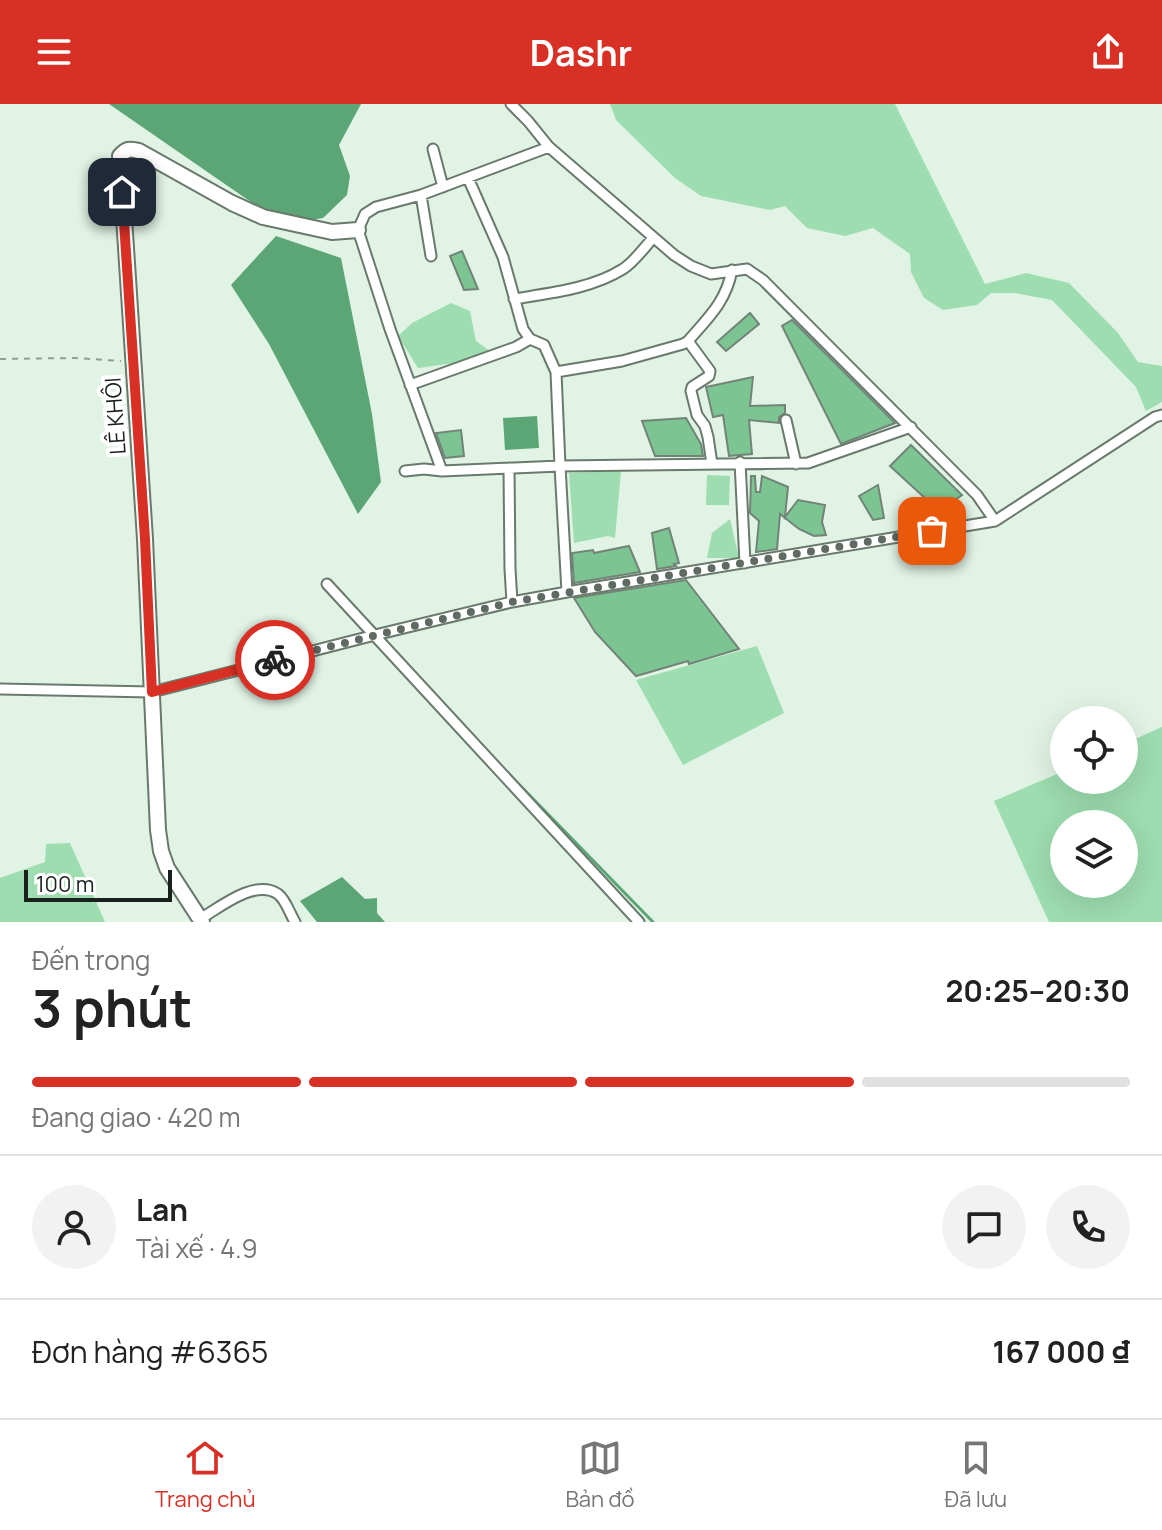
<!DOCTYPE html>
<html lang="vi">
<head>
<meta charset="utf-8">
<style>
  body { margin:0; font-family:Manrope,sans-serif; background:#f2f2f2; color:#222; height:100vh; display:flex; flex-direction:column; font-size:30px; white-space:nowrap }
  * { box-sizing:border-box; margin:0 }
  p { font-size:26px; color:#767676 }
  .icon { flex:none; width:44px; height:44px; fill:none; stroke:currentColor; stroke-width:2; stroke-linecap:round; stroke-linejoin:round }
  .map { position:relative; height:818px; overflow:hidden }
  .drawer { display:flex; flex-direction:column; background:#fff; flex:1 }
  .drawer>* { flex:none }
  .tools { position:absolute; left:1050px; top:602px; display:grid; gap:16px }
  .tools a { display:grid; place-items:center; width:88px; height:88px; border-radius:50%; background:#fff; box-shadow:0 8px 32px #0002; font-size:40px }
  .scale { position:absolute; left:24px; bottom:20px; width:148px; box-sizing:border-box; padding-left:8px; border:4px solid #1a211c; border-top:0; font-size:22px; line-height:28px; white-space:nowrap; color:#1a211c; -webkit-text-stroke:6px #fff; paint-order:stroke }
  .pin { position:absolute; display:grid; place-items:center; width:68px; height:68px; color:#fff; margin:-34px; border-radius:16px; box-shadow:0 4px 12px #0006 }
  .courier { position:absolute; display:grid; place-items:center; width:80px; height:80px; margin:-40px; border:6px solid #d93025; border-radius:50%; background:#fff; color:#222; box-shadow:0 2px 10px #0007 }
  .headline em { font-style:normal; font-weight:700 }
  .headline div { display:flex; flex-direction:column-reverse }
  .headline { display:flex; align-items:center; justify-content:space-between; height:136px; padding:0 32px }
  h1 { font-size:52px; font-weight:700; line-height:60px }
  .bar { display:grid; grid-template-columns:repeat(4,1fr); gap:12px 8px; align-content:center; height:96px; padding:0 32px }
  .bar i { height:10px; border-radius:6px; background:#e0e0e0 }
  .bar .on { background:#d93025 }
  .bar p { grid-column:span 4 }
  .line { display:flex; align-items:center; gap:20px; padding:0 32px; border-top:2px solid #e0e0e0 }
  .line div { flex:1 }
  .round { display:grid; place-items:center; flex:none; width:84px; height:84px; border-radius:42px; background:#f2f2f2 }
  header { display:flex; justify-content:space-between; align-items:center; height:104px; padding:0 32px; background:#d93025; color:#fff; font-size:36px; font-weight:700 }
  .tab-bar { display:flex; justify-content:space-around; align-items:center; height:112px; border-top:2px solid #e0e0e0; background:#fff; font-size:22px; color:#767676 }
  .tab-bar a { display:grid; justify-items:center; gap:4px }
  .tab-bar .on { color:#d93025 }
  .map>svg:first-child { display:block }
</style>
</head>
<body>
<header><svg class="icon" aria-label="menu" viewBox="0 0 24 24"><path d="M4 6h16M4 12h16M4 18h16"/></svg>Dashr<svg class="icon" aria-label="share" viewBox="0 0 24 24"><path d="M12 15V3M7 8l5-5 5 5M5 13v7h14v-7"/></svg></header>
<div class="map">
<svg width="1162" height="818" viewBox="0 0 1162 818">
  <rect width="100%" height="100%" fill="#e0f3e5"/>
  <path fill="#9dddaf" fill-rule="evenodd" d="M610 0H895L985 180 1026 169 1069 179 1118 229 1138 258 1162 262V298L1146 307 1136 283 1052 196 1015 189H991L977 201 943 206 924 194 911 168 910 150 873 124 845 132 807 124 785 102 770 106 701 92 675 74 616 16Z
    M451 199 470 207 476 237 498 253 418 264 398 232 412 219Z
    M621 367 615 434 608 432 574 439 569 369Z
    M707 371 730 372 729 401H706Z
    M730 415 739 454H707L712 429Z
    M757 542 784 609 683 661 636 576Z
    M1162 623V818H1049L994 697 1064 667V676H1124V640ZM1064 720H1124V780H1064Z
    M70 739 105 818H0V774L45 758 46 740Z"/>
  <path fill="#5ca574" d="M109 0H361L339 41 350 72 347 91 323 114 306 117 261 105Z
    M276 132 341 154 372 310 381 378 358 410 269 240 231 181Z
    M537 312 539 344 505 346 503 314Z
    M342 773 365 795 377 794V809L385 818H317L300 797Z"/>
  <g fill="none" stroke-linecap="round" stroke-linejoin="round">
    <path stroke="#5ca574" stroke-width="3" d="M502 663 653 818"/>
  </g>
  <path fill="#7cc593" stroke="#728477" stroke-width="2" d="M462 147 478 185 464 186 450 152Z
    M750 209 759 220 726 247 717 238Z
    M792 216 895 319 841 340 782 222Z
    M753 273 750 302 785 301V309L779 313V319L749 316 752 350 729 352 723 311 713 313 706 283Z
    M686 314 701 340 703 352H655L642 317Z
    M461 326 464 352 445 354 436 329Z
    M911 341 962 391 939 407 890 362Z
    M751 372H755L756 388H760L762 372 788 383 785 413 798 396 825 401 822 418 826 431 814 432 799 425 780 410 777 445 756 448 759 417 750 409Z
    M878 381 884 414 873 416 859 392Z
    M669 424 679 459 674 460 676 462 657 465 652 429Z
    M629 442 640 468 574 479 572 449 593 446 594 449Z
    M686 476 739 545 689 560 688 557 636 572 595 528 574 494Z"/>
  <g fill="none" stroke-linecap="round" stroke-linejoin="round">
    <g stroke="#697a6d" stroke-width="13">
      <path id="street" d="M511 0 528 17 549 43 674 151 691 162 711 170 747 165 763 176 977 391 995 417
        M549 43 421 91 376 103 365 110 358 126 390 225 442 367 560 362 567 488 995 417 1155 313 1162 311
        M433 45 443 83
        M468 74 503 153 523 225 530 235 544 241 556 268 560 362 808 359 911 323
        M421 91 431 152
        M514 195C550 189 591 185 623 165 634 158 644 144 653 134
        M688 237 710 267 709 272 692 283 691 287 697 311 705 322 708 333 712 360
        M556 268 622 257 683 240 688 237C708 214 726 198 732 166
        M410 281 516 243 530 235
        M786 316 796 360
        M740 358 745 459
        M509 364 510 465 512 498
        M405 367 424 365 442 367
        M327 480 639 818
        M0 585 152 588 375 531 512 498 567 488
        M200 815C219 804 255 774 278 790 286 796 290 810 295 818"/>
    </g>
    <g stroke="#697a6d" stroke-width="18">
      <path id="secondary" d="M202 818 167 764 161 747 158 726 145 435 120 52C127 44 130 45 139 47L232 99 263 113 332 128 358 126"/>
    </g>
    <path stroke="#909e94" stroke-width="2" stroke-dasharray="6 6" stroke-linecap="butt" d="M0 255 76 254 121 257"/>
    <use href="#street" stroke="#fff" stroke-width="9"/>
    <use href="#secondary" stroke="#fff" stroke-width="14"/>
  </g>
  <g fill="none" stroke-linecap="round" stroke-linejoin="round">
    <path stroke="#5f6a62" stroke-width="8" stroke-dasharray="0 14.4" d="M275 556 512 498 932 427"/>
    <path stroke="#d93025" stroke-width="10" d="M122 88 145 435 152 588 275 556"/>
  </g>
  <g text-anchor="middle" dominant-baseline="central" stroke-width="8" stroke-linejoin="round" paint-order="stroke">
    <g font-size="22" fill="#1a211c" stroke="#fff">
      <text transform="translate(115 312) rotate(-94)">LÊ KHÔI</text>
    </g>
  </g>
</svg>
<div class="tools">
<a><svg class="icon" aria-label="locate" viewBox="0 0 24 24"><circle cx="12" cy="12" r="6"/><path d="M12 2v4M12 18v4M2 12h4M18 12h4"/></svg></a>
<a><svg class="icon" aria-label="layers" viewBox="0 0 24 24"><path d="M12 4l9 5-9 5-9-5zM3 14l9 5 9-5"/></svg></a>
</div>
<div class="scale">100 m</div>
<div class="pin" style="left:932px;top:427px;background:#ea580c"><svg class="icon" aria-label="bag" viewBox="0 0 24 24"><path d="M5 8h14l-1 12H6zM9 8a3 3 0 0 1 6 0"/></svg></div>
<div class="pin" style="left:122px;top:88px;background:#1f2937"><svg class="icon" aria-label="home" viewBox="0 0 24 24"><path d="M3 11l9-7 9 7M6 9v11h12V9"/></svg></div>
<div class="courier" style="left:275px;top:556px"><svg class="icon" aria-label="bike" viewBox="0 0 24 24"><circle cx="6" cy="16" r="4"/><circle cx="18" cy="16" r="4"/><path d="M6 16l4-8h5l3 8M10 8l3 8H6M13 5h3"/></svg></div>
</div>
<section class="drawer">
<div class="headline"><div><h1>3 phút</h1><p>Đến trong</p></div><em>20:25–20:30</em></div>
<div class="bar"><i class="on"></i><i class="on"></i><i class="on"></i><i></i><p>Đang giao · 420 m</p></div>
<div class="line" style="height:144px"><a class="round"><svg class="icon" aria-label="person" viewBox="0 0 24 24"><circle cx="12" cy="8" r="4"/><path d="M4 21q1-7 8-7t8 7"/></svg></a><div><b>Lan</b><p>Tài xế · 4.9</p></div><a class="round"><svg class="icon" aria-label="chat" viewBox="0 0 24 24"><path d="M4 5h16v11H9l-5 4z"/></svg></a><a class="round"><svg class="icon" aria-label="phone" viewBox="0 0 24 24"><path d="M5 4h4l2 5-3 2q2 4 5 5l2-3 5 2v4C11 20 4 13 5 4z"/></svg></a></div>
<div class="line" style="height:104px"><div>Đơn hàng #6365</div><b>167 000 ₫</b></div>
</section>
<nav class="tab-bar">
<a class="on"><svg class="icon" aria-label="home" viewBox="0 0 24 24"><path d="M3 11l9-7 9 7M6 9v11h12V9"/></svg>Trang chủ</a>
<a><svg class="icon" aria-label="map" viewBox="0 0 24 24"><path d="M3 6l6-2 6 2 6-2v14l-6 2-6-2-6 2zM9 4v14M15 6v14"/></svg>Bản đồ</a>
<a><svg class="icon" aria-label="saved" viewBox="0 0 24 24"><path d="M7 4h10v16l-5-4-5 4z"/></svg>Đã lưu</a>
</nav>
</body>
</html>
